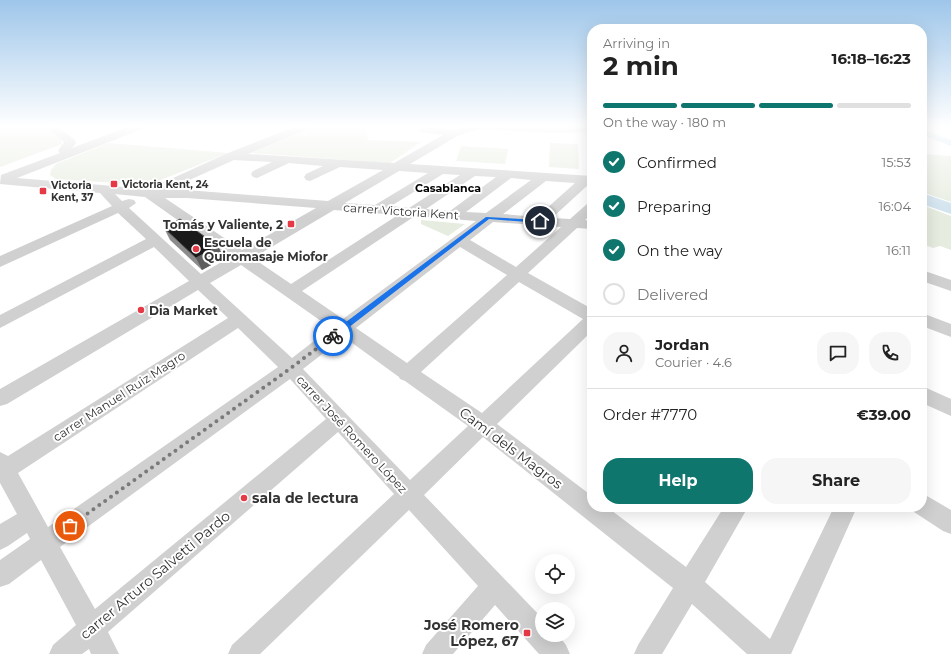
<!DOCTYPE html>
<html lang="en">
<head>
<meta charset="utf-8">
<style>
  body { margin:0; font-family:Montserrat,sans-serif; background:#f6f6f6; color:#222; height:100vh; display:flex; flex-direction:column; font-size:15px; white-space:nowrap }
  * { box-sizing:border-box; margin:0 }
  p { font-size:13px; color:#767676 }
  .icon { flex:none; width:22px; height:22px; fill:none; stroke:currentColor; stroke-width:2; stroke-linecap:round; stroke-linejoin:round }
  .map { position:relative; flex:1; overflow:hidden }
  .panel { position:absolute; left:587px; top:24px; width:340px; height:488px; display:flex; flex-direction:column; background:#fff; border-radius:16px; box-shadow:0 4px 16px #0002 }
  .panel>* { flex:none }
  .buttons { position:absolute; left:535px; top:554px; display:grid; gap:8px }
  .buttons a { display:grid; place-items:center; width:40px; height:40px; border-radius:50%; background:#fff; box-shadow:0 4px 16px #0002; font-size:20px }
  .pin { position:absolute; display:grid; place-items:center; width:34px; height:34px; color:#fff; margin:-17px; border:2px solid #fff; border-radius:50%; box-shadow:0 1px 4px #0007 }
  .courier { position:absolute; display:grid; place-items:center; width:40px; height:40px; margin:-20px; border:3px solid #1a73e8; border-radius:50%; background:#fff; color:#222; box-shadow:0 1px 5px #0007 }
  .overview em { font-style:normal; font-weight:700 }
  .overview div { display:flex; flex-direction:column-reverse }
  .overview { display:flex; align-items:center; justify-content:space-between; height:68px; padding:0 16px }
  h1 { font-size:26px; font-weight:700; line-height:30px }
  .bar { display:grid; grid-template-columns:repeat(4,1fr); gap:6px 4px; align-content:center; height:48px; padding:0 16px }
  .bar i { height:5px; border-radius:3px; background:#e0e0e0 }
  .bar .on { background:#0f766e }
  .bar p { grid-column:span 4 }
  .line { display:flex; align-items:center; gap:10px; padding:0 16px; border-top:1px solid #e0e0e0 }
  .line div { flex:1 }
  .round { display:grid; place-items:center; flex:none; width:42px; height:42px; border-radius:16px; background:#f6f6f6 }
  ol { padding:0 16px; list-style:none }
  li { display:flex; align-items:center; gap:12px; height:44px }
  li p { margin-inline-start:auto }
  li .icon { padding:4px; border-radius:50%; background:#0f766e; color:#fff; stroke-width:4 }
  li:last-child { color:#767676 }
  li i { width:22px; height:22px; border:2px solid #e0e0e0; border-radius:50% }
  .action { display:flex; gap:8px; margin-top:auto; padding:8px 16px }
  .action a { flex:1; height:46px; border-radius:16px; background:#0f766e; color:#fff; font-size:16px; font-weight:700; line-height:46px; text-align:center }
  .action a+a { background:#f6f6f6; color:#222 }
  .map>svg:first-child { display:block }
</style>
</head>
<body>
<div class="map">
<svg width="951" height="654" viewBox="0 0 951 654">
  <rect width="100%" height="100%" fill="#fff"/>
  <path fill="#e6ecdf" d="M0 126H42L61 139 62 144 0 167Z
    M317 126H366L368 140 421 142 390 163 251 153Z
    M108 143H109L228 153 148 185 56 179 50 175 51 170 56 164Z
    M550 143 578 144 579 169 549 167Z
    M461 146 508 149 505 164 456 161Z
    M922 154 951 156V202L922 192Z
    M922 205 951 216V250L940 246 933 248 922 244Z
    M421 220 465 224 448 236 421 224Z"/>
  <g fill="none" stroke-linecap="round" stroke-linejoin="round">
    <path fill="#cfe2ee" fill-rule="evenodd" d="M922 129 951 140V146L922 135Z"/>
    <path fill="#cfe2ee" fill-rule="evenodd" d="M922 193 951 203V214L922 204Z"/>
    <path fill="#d0d0d0" fill-rule="evenodd" d="M44 126H56L74 139 76 143 72 148 130 126H146L145 128 17 178 149 189 228 153 297 126H312L311 128 248 154 394 163 443 135 420 132 418 130 420 128 424 127 455 130 466 126H592V132L553 133 480 129 459 135 410 164 592 176V184H589L552 218 570 219 587 204 592 203V214L585 220 592 221V229L577 228 528 273 592 309V331L497 424 592 496V507H607L686 567 724 507H748L705 582 770 639 834 507H857L791 654H747L692 604 662 654H634L638 645 673 588 483 437 424 495 542 618V635H558L566 645 570 654H539L495 605 453 654H422L426 645 478 586 409 510 260 654H228L232 645 394 494 338 432 108 632 119 654H91L89 649 82 654H49L53 645 76 625 41 560 9 584 0 587V560L30 539 27 533 8 546 0 550V524L17 514 0 483V452L8 456 228 318 198 290 7 404 0 406V389L189 281 154 247 0 328V315L146 239 118 213 0 267V256L112 206 100 193 0 184 1 175 60 153 58 151 64 142ZM234 160 272 162 253 171 251 174 253 177 257 178 289 163 323 166 306 174 304 177 306 180 310 181 340 167 383 170 328 201 187 190H167ZM399 171 428 173 375 205 345 203ZM443 174 460 175 409 208 391 206ZM475 176 496 177 450 211 426 209ZM511 178 531 180 486 213 466 212ZM546 181 575 183 537 217 503 214ZM115 194 145 197 230 257 201 274 129 208 136 203 134 200 129 199 122 201ZM165 198H187L316 208 242 250ZM334 210 398 215 291 284 253 258ZM415 216 476 221 343 319 302 291ZM493 222 561 227 516 267 470 240ZM460 247 507 275 407 363 356 328ZM241 265 331 328 292 358 210 283ZM519 282 583 319 482 413 421 372ZM238 328 278 367 48 527 18 473ZM344 337 399 377 400 379 405 381 468 426 410 480 303 369ZM290 379 326 419 95 609 60 547Z
      M922 270 951 280V291L922 281Z
      M922 313 951 324V337L922 326Z
      M922 386 951 399V416L922 403Z
      M922 493 951 510V534L943 531 914 512 912 507H922Z"/>
  </g>
  <path fill="#8c8c8c" d="M164 228 218 246 224 258 202 270 170 240Z"/>
  <path fill="#5f5f5f" d="M218 246 224 258 202 270 196 258Z"/>
  <path fill="#1a1a1a" stroke="#5f5f5f" d="M180 219 218 246 196 258 164 228Z"/>
  <linearGradient id="sky" x2="0" y2="1"><stop stop-color="#9ec6ea"/><stop offset="0.58" stop-color="#fff"/><stop offset="1" stop-color="#fff" stop-opacity="0"/></linearGradient>
  <rect width="951" height="218" fill="url(#sky)"/>
  <path fill="#1a73e8" d="M486 217 540 220 542 221 540 223 489 219 335 338H330V334Z"/>
  <g fill="none" stroke-linecap="round" stroke-linejoin="round">
    <path stroke="#7a7a7a" stroke-width="4" stroke-dasharray="0 7.2" d="M70 526 291 368 333 336"/>
  </g>
  <g fill="#e63946" stroke="#fff" stroke-width="1.5">
    <rect x="110" y="180" width="8" height="8" rx="2"/>
    <rect x="39" y="187" width="8" height="8" rx="2"/>
    <rect x="287" y="220" width="8" height="8" rx="2"/>
    <circle cx="196" cy="249" r="4"/>
    <circle cx="141" cy="310" r="4"/>
    <circle cx="244" cy="498" r="4"/>
    <rect x="523" y="629" width="8" height="8" rx="2"/>
  </g>
  <g text-anchor="middle" dominant-baseline="central" stroke-width="4" stroke-linejoin="round" paint-order="stroke">
    <g font-size="10" font-weight="bold" fill="#333" stroke="#fff" text-anchor="start">
      <text x="122" y="184">Victoria Kent, 24</text>
      <text x="51" y="185">Victoria<tspan x="51" dy="12">Kent, 37</tspan></text>
    </g>
    <g font-size="11" font-weight="bold" fill="#000" stroke="#fff">
      <text x="448" y="188">Casablanca</text>
    </g>
    <g font-size="12" fill="#333" stroke="#fff">
      <text transform="translate(401 211) rotate(4)">carrer Victoria Kent</text>
      <text transform="translate(119 396) rotate(-33)">carrer Manuel Ruiz Magro</text>
      <text transform="translate(352 434) rotate(47)">carrer José Romero López</text>
    </g>
    <g font-size="12" font-weight="bold" fill="#333" stroke="#fff" text-anchor="start">
      <text x="283" y="224" text-anchor="end">Tomás y Valiente, 2</text>
      <text x="204" y="242">Escuela de<tspan x="204" dy="14">Quiromasaje Miofor</tspan></text>
      <text x="149" y="310">Dia Market</text>
    </g>
    <g font-size="14" fill="#333" stroke="#fff">
      <text transform="translate(511 448) rotate(37)">Camí dels Magros</text>
      <text transform="translate(155 575) rotate(-40)">carrer Arturo Salvetti Pardo</text>
    </g>
    <g font-size="14" font-weight="bold" fill="#333" stroke="#fff" text-anchor="start">
      <text x="252" y="498">sala de lectura</text>
      <text x="519" y="625" text-anchor="end">José Romero<tspan x="519" dy="16">López, 67</tspan></text>
    </g>
  </g>
</svg>
<div class="buttons">
<a><svg class="icon" aria-label="locate" viewBox="0 0 24 24"><circle cx="12" cy="12" r="6"/><path d="M12 2v4M12 18v4M2 12h4M18 12h4"/></svg></a>
<a><svg class="icon" aria-label="layers" viewBox="0 0 24 24"><path d="M12 4l9 5-9 5-9-5zM3 14l9 5 9-5"/></svg></a>
</div>
<div class="pin" style="left:70px;top:526px;background:#ea580c"><svg class="icon" aria-label="bag" viewBox="0 0 24 24"><path d="M5 8h14l-1 12H6zM9 8a3 3 0 0 1 6 0"/></svg></div>
<div class="pin" style="left:540px;top:221px;background:#1f2937"><svg class="icon" aria-label="home" viewBox="0 0 24 24"><path d="M3 11l9-7 9 7M6 9v11h12V9"/></svg></div>
<div class="courier" style="left:333px;top:336px"><svg class="icon" aria-label="bike" viewBox="0 0 24 24"><circle cx="6" cy="16" r="4"/><circle cx="18" cy="16" r="4"/><path d="M6 16l4-8h5l3 8M10 8l3 8H6M13 5h3"/></svg></div>
<section class="panel">
<div class="overview"><div><h1>2 min</h1><p>Arriving in</p></div><em>16:18–16:23</em></div>
<div class="bar"><i class="on"></i><i class="on"></i><i class="on"></i><i></i><p>On the way · 180 m</p></div>
<ol>
<li><svg class="icon" aria-label="check" viewBox="0 0 24 24"><path d="M5 12l5 5 9-10"/></svg>Confirmed<p>15:53</p></li>
<li><svg class="icon" aria-label="check" viewBox="0 0 24 24"><path d="M5 12l5 5 9-10"/></svg>Preparing<p>16:04</p></li>
<li><svg class="icon" aria-label="check" viewBox="0 0 24 24"><path d="M5 12l5 5 9-10"/></svg>On the way<p>16:11</p></li>
<li><i></i>Delivered</li>
</ol>
<div class="line" style="height:72px"><a class="round"><svg class="icon" aria-label="person" viewBox="0 0 24 24"><circle cx="12" cy="8" r="4"/><path d="M4 21q1-7 8-7t8 7"/></svg></a><div><b>Jordan</b><p>Courier · 4.6</p></div><a class="round"><svg class="icon" aria-label="chat" viewBox="0 0 24 24"><path d="M4 5h16v11H9l-5 4z"/></svg></a><a class="round"><svg class="icon" aria-label="phone" viewBox="0 0 24 24"><path d="M5 4h4l2 5-3 2q2 4 5 5l2-3 5 2v4C11 20 4 13 5 4z"/></svg></a></div>
<div class="line" style="height:52px"><div>Order #7770</div><b>€39.00</b></div>
<div class="action"><a>Help</a><a>Share</a></div>
</section>
</div>
</body>
</html>
